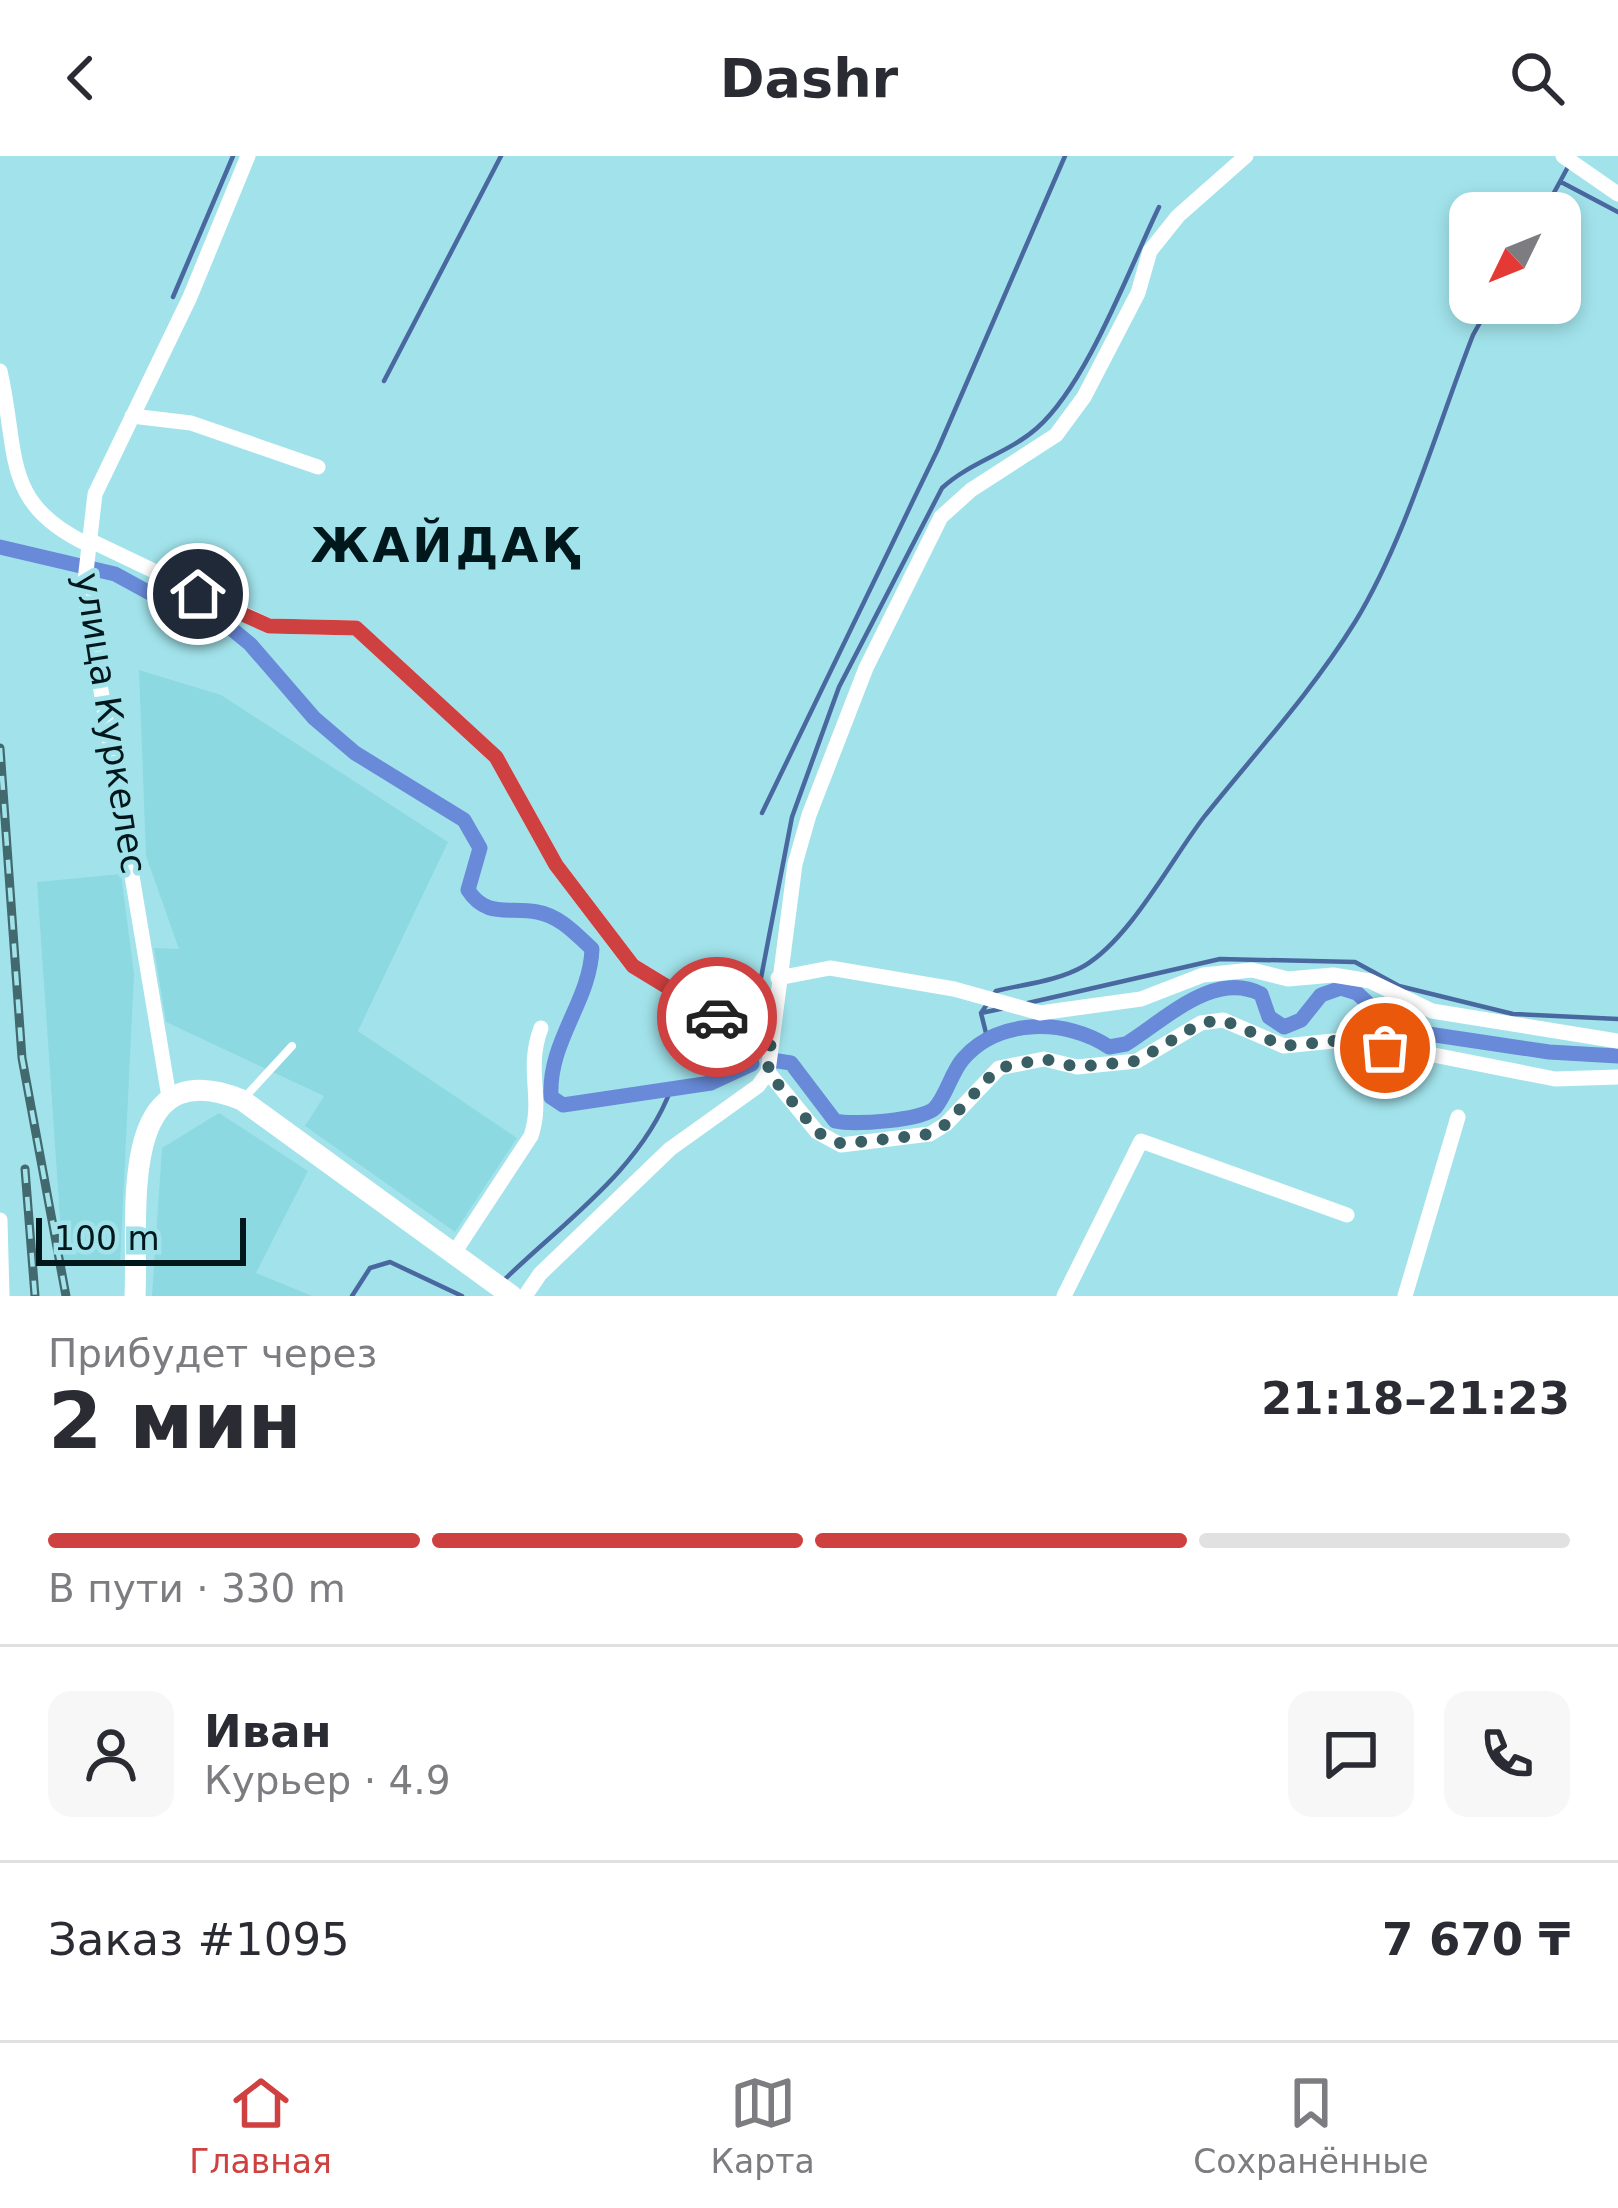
<!DOCTYPE html>
<html lang="ru">
<head>
<meta charset="utf-8">
<style>
  body { margin:0; font-family:"DejaVu Sans",sans-serif; background:#f7f7f7; color:#2b2b33; height:100vh; display:flex; flex-direction:column; font-size:45px; white-space:nowrap }
  * { box-sizing:border-box; margin:0 }
  p { font-size:39px; color:#7c7c81 }
  .icon { flex:none; width:66px; height:66px; fill:none; stroke:currentColor; stroke-width:2; stroke-linecap:round; stroke-linejoin:round }
  .map { position:relative; height:1140px; overflow:hidden }
  .sheet { display:flex; flex-direction:column; background:#fff; flex:1 }
  .sheet>* { flex:none }
  .needle { width:78px; rotate:227deg }
  .tools { position:absolute; left:1449px; top:36px; display:grid; gap:24px }
  .tools a { display:grid; place-items:center; width:132px; height:132px; border-radius:24px; background:#fff; box-shadow:0 6px 18px #0003; font-size:60px }
  .scale { position:absolute; left:36px; bottom:30px; width:210px; box-sizing:border-box; padding-left:12px; border:6px solid #00181b; border-top:0; font-size:33px; line-height:42px; white-space:nowrap; color:#00181b; -webkit-text-stroke:9px #a2e3eb; paint-order:stroke }
  .pin { position:absolute; display:grid; place-items:center; width:102px; height:102px; color:#fff; margin:-51px; border:6px solid #fff; border-radius:50%; box-shadow:0 3px 12px #0007 }
  .courier { position:absolute; display:grid; place-items:center; width:120px; height:120px; margin:-60px; border:9px solid #cf4040; border-radius:50%; background:#fff; color:#222; box-shadow:0 3px 15px #0007 }
  .overview em { font-style:normal; font-weight:700 }
  .overview div { display:flex; flex-direction:column-reverse }
  .overview { display:flex; align-items:center; justify-content:space-between; height:204px; padding:0 48px }
  h1 { font-size:78px; font-weight:700; line-height:90px }
  .bar { display:grid; grid-template-columns:repeat(4,1fr); gap:18px 12px; align-content:center; height:144px; padding:0 48px }
  .bar i { height:15px; border-radius:9px; background:#e1e1e2 }
  .bar .active { background:#cf4040 }
  .bar p { grid-column:span 4 }
  .line { display:flex; align-items:center; gap:30px; padding:0 48px; border-top:3px solid #e1e1e2 }
  .line div { flex:1 }
  .round { display:grid; place-items:center; flex:none; width:126px; height:126px; border-radius:24px; background:#f7f7f7 }
  header { display:flex; justify-content:space-between; align-items:center; height:156px; padding:0 48px; background:#fff; font-size:54px; font-weight:700 }
  .tab-bar { display:flex; justify-content:space-around; align-items:center; height:168px; border-top:3px solid #e1e1e2; background:#fff; font-size:33px; color:#7c7c81 }
  .tab-bar a { display:grid; justify-items:center; gap:6px }
  .tab-bar .active { color:#cf4040 }
  .map>svg:first-child { display:block }
</style>
</head>
<body>
<header><svg class="icon" aria-label="back" viewBox="0 0 24 24"><path d="M15 5l-7 7 7 7"/></svg>Dashr<svg class="icon" aria-label="search" viewBox="0 0 24 24"><circle cx="10" cy="10" r="6"/><path d="M15 15l6 6"/></svg></header>
<div class="map">
<svg width="1618" height="1140" viewBox="0 0 1618 1140">
  <rect width="100%" height="100%" fill="#a2e3eb"/>
  <path fill="#8cd9e2" d="M139 514 221 539 448 686 358 875 517 982 455 1076 305 970 324 940 166 866 154 792 179 793 146 700Z
    M121 718 134 818 120 1108 63 1105 37 726Z
    M219 957 308 1015 256 1117 312 1140H152L162 992Z"/>
  <g fill="none" stroke-linecap="round" stroke-linejoin="round">
    <path stroke="#49689f" stroke-width="4.5" d="M1561 26 1618 56
      M1543 57 1569 9
      M173 141 233 0
      M384 225 501 0
      M762 657 938 293 1065 0
      M1028 847 1220 803 1355 806 1399 830 1513 858 1618 863
      M981 857 1005 852
      M744 870 755 853 792 661 839 531 942 332C970 306 1009 297 1037 272 1087 228 1129 113 1159 51
      M988 885 981 857 996 835C1025 828 1058 825 1084 810 1130 783 1171 704 1204 661 1256 596 1311 537 1355 466 1406 382 1437 271 1473 179L1491 147
      M734 916 742 881
      M505 1123C565 1065 641 1013 671 933
      M352 1140 370 1112 390 1106 462 1140"/>
    <path stroke="#688ad8" stroke-width="15" d="M0 391 115 418 181 454 222 465 250 488 314 562 355 597 464 664 480 692 468 734C486 762 508 751 537 756 560 760 576 778 592 793 590 846 548 885 551 941L563 949 711 927 752 908
      M778 905 791 907 835 965C853 969 922 965 935 952 947 938 951 917 963 903 999 861 1068 863 1109 891L1126 888C1166 863 1214 814 1261 838L1269 861 1284 871 1301 864 1321 839 1341 832 1357 837 1395 873 1549 896 1618 900"/>
    <path stroke="#fff" stroke-width="8" d="M245 941 292 890"/>
    <path stroke="#fff" stroke-width="15" d="M1563 0 1618 38
      M0 215C19 298 1 347 87 388
      M132 260 191 267 318 311
      M87 383 269 470 356 472 496 601 556 709 633 810 737 872 771 883
      M778 822 830 812 954 833 1040 857 1141 843 1203 819 1252 814 1288 823 1333 819 1370 825 1432 855 1618 885
      M768 916 817 976 841 989 930 978 946 968 999 912 1044 903 1077 911 1137 905 1201 867 1223 864 1284 890 1353 883 1555 923 1618 921
      M169 941 84 433 95 338 190 141 248 0
      M0 1064 2 1140
      M454 1097 531 980C544 941 525 915 541 872
      M525 1140 540 1118 670 993 758 930 768 916 795 708 809 659 866 512 941 361 971 334 1056 279 1084 241 1138 137 1150 95 1178 60 1246 0
      M1064 1140 1141 985 1347 1059
      M1405 1140 1458 961"/>
    <path stroke="#fff" stroke-width="21" d="M135 1140C139 1062 114 892 242 944L512 1140"/>
    <g stroke="#41696e" stroke-width="9">
      <path id="rail" d="M0 592 22 902 66 1140
        M25 1013 35 1140"/>
    </g>
    <use href="#rail" stroke="#a2e3eb" stroke-width="4.5" stroke-dasharray="14" stroke-linecap="butt"/>
  </g>
  <g fill="none" stroke-linecap="round" stroke-linejoin="round">
    <path stroke="#395f64" stroke-width="12" stroke-dasharray="0 21.6" d="M717 861 771 883 768 916 817 976 842 988 930 978 946 968 998 912 1044 903 1077 911 1137 905 1201 867 1223 864 1284 890 1353 883 1385 892"/>
    <path stroke="#cf4040" stroke-width="15" d="M198 438 269 470 356 472 496 601 556 709 633 810 717 861"/>
  </g>
  <g text-anchor="middle" dominant-baseline="central" stroke-width="10" stroke-linejoin="round" paint-order="stroke">
    <g font-size="36" fill="#00181b" stroke="#a2e3eb">
      <text transform="translate(111 567) rotate(81)">улица Куркелес</text>
    </g>
    <g font-size="48" font-weight="bold" letter-spacing="3" fill="#00181b" stroke="#a2e3eb">
      <text x="446" y="389">ЖАЙДАҚ</text>
    </g>
  </g>
</svg>
<div class="tools">
<a><svg class="needle" viewBox="-14 -14 28 28"><path d="M0-13l5 13h-10z" fill="#e53935"/><path d="M0 13l5-13h-10z" fill="#7c7c81"/></svg></a>
</div>
<div class="scale">100 m</div>
<div class="pin" style="left:1385px;top:892px;background:#ea580c"><svg class="icon" aria-label="bag" viewBox="0 0 24 24"><path d="M5 8h14l-1 12H6zM9 8a3 3 0 0 1 6 0"/></svg></div>
<div class="pin" style="left:198px;top:438px;background:#1f2937"><svg class="icon" aria-label="home" viewBox="0 0 24 24"><path d="M3 11l9-7 9 7M6 9v11h12V9"/></svg></div>
<div class="courier" style="left:717px;top:861px"><svg class="icon" aria-label="car" viewBox="0 0 24 24"><path d="M5 17H2v-5l4-1 3-4h7l3 4 3 1v5h-3M9 17h6M6 11h13"/><circle cx="7" cy="17" r="2"/><circle cx="17" cy="17" r="2"/></svg></div>
</div>
<section class="sheet">
<div class="overview"><div><h1>2 мин</h1><p>Прибудет через</p></div><em>21:18–21:23</em></div>
<div class="bar"><i class="active"></i><i class="active"></i><i class="active"></i><i></i><p>В пути · 330 m</p></div>
<div class="line" style="height:216px"><a class="round"><svg class="icon" aria-label="person" viewBox="0 0 24 24"><circle cx="12" cy="8" r="4"/><path d="M4 21q1-7 8-7t8 7"/></svg></a><div><b>Иван</b><p>Курьер · 4.9</p></div><a class="round"><svg class="icon" aria-label="chat" viewBox="0 0 24 24"><path d="M4 5h16v11H9l-5 4z"/></svg></a><a class="round"><svg class="icon" aria-label="phone" viewBox="0 0 24 24"><path d="M5 4h4l2 5-3 2q2 4 5 5l2-3 5 2v4C11 20 4 13 5 4z"/></svg></a></div>
<div class="line" style="height:156px"><div>Заказ #1095</div><b>7 670 ₸</b></div>
</section>
<nav class="tab-bar">
<a class="active"><svg class="icon" aria-label="home" viewBox="0 0 24 24"><path d="M3 11l9-7 9 7M6 9v11h12V9"/></svg>Главная</a>
<a><svg class="icon" aria-label="map" viewBox="0 0 24 24"><path d="M3 6l6-2 6 2 6-2v14l-6 2-6-2-6 2zM9 4v14M15 6v14"/></svg>Карта</a>
<a><svg class="icon" aria-label="saved" viewBox="0 0 24 24"><path d="M7 4h10v16l-5-4-5 4z"/></svg>Сохранённые</a>
</nav>
</body>
</html>
